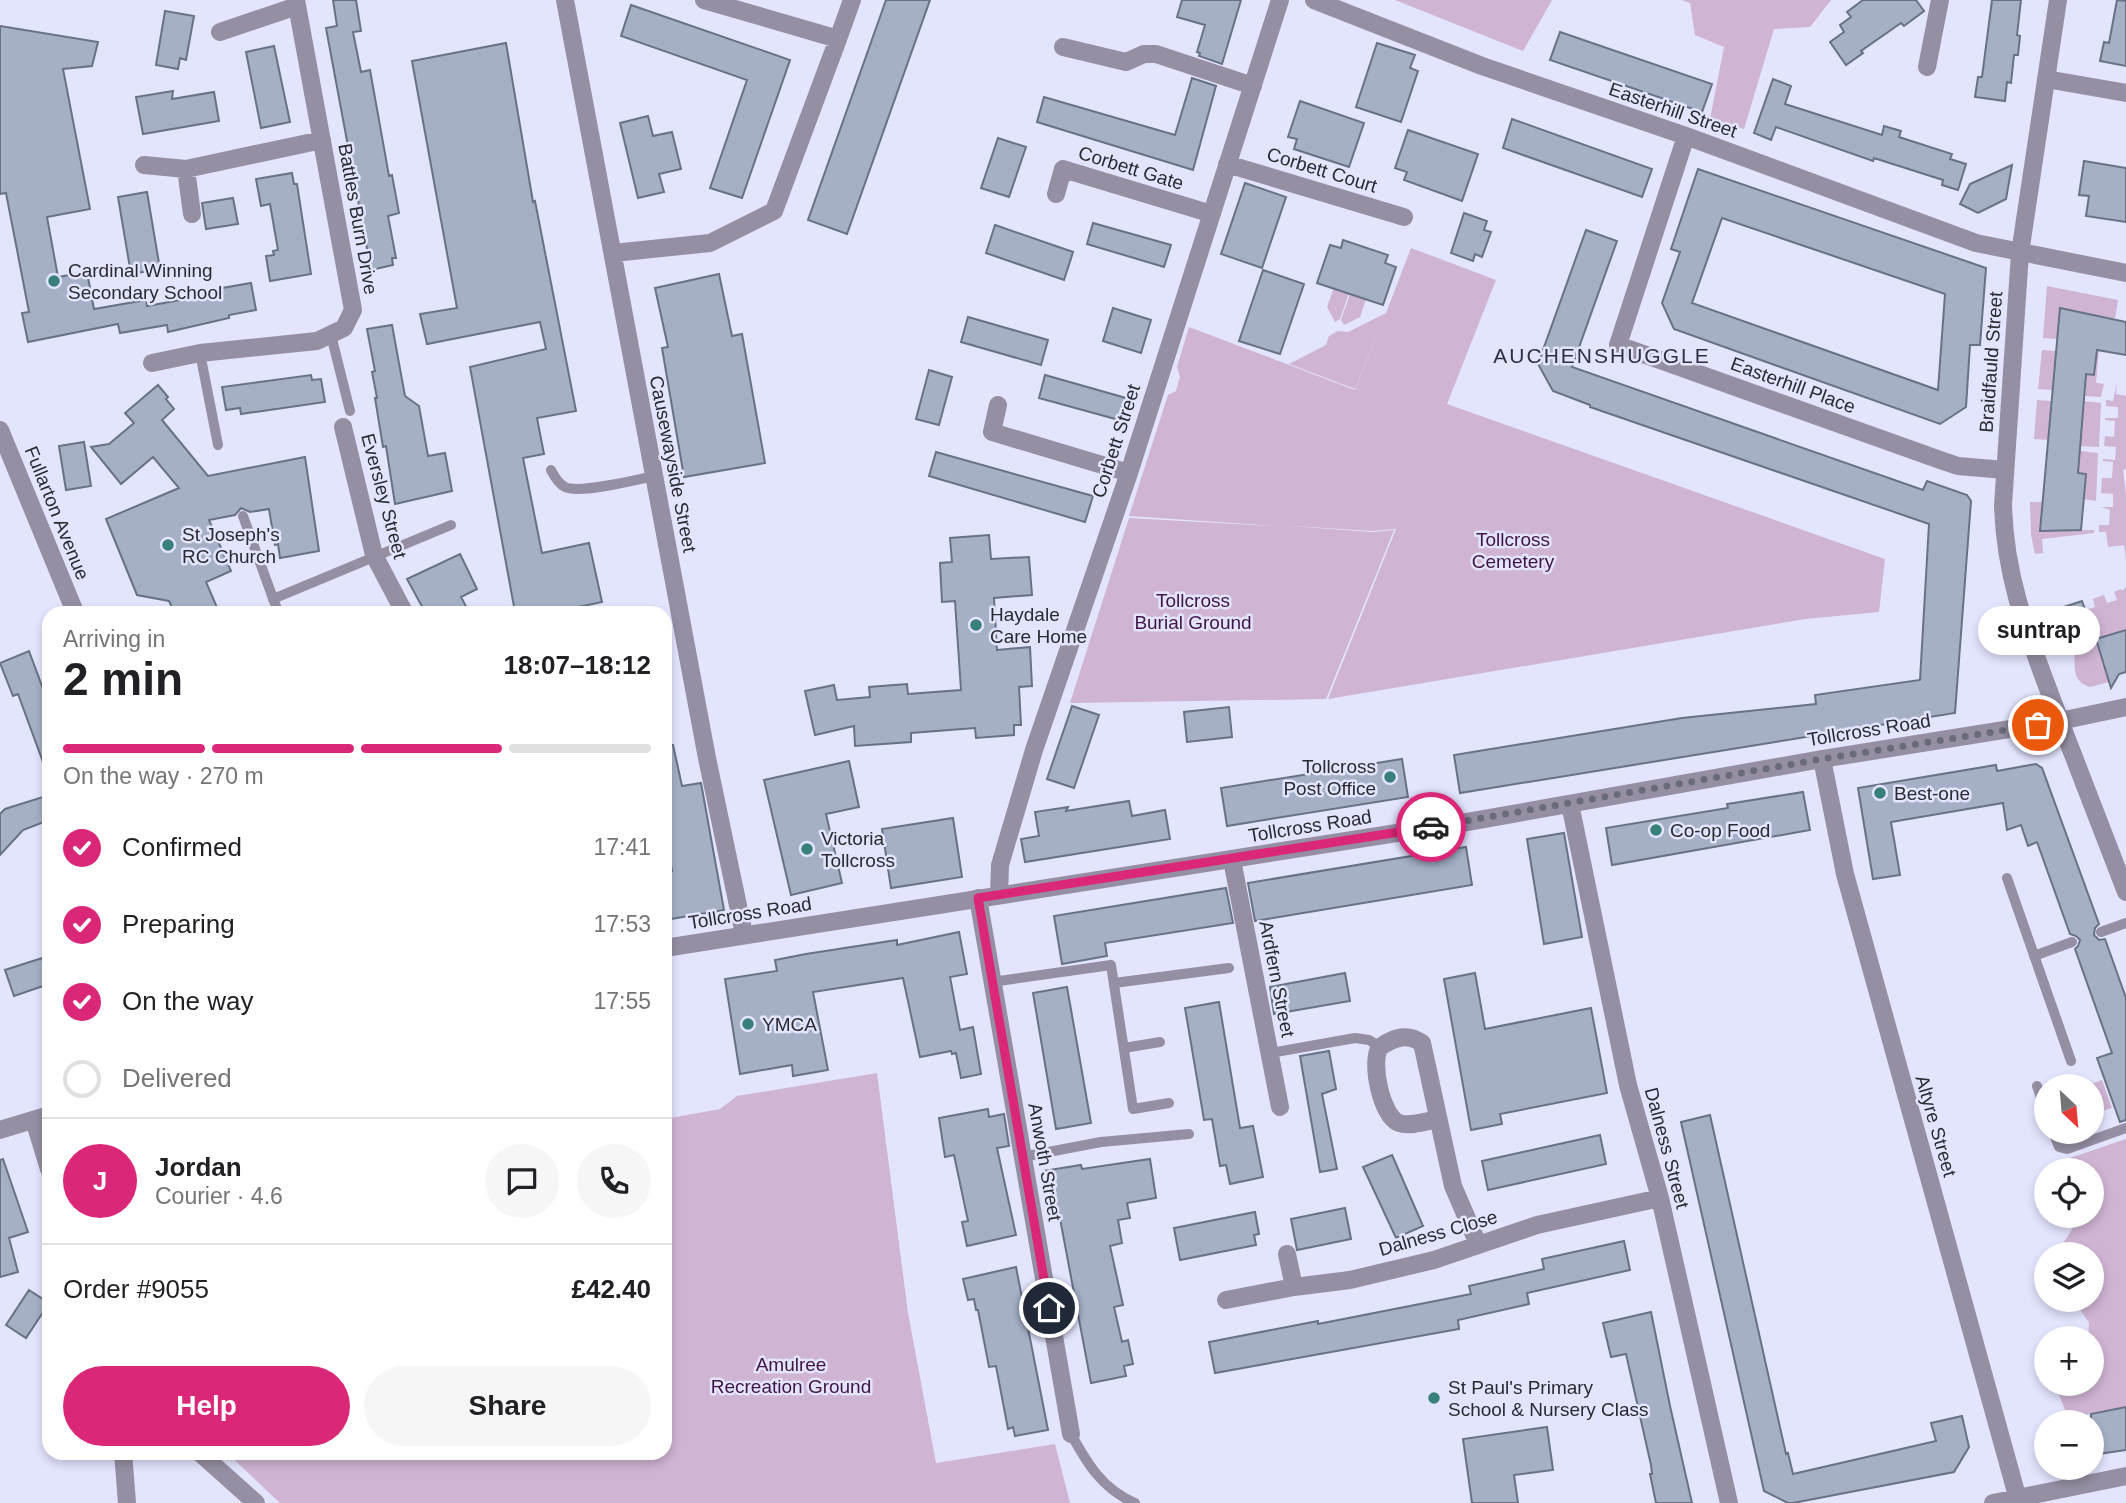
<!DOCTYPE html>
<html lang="en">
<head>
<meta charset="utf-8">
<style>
  body { margin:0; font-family:Arial,sans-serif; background:#f6f6f6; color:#202124; height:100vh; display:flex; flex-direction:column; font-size:26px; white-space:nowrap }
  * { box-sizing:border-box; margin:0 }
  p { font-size:23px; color:#757577 }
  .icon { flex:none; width:38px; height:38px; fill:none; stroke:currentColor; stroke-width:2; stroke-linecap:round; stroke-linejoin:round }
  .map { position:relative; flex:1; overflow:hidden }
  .sheet { position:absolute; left:42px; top:606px; width:630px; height:854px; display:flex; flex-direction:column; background:#fff; border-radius:21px; box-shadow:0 4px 10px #0003 }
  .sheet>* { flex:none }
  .needle { width:46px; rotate:154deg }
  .controls { position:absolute; left:2034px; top:1074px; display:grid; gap:14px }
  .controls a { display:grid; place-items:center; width:70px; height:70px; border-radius:50%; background:#fff; box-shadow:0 4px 10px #0003; font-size:35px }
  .pin { position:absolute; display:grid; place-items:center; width:60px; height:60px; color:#fff; margin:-30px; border:4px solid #fff; border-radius:50%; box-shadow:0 2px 7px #0007 }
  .courier { position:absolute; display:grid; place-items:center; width:70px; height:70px; margin:-35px; border:5px solid #db2777; border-radius:50%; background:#fff; color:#222; box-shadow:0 2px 9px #0007 }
  .bubble { position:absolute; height:49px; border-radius:24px; background:#fff; box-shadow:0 4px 10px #0003; font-size:23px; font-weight:800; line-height:49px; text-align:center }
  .head em { font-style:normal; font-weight:800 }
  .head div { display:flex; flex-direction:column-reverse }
  .head { display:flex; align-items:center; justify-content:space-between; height:119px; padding:0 21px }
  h1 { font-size:46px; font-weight:800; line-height:52px }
  .bar { display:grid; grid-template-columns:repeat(4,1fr); gap:10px 7px; align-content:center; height:84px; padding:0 21px }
  .bar i { height:9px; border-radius:5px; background:#e0e0e0 }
  .bar .active { background:#db2777 }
  .bar p { grid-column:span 4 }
  .line { display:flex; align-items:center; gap:18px; padding:0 21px; border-top:2px solid #e0e0e0 }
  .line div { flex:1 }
  .round { display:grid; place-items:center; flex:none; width:74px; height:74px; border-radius:37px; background:#f6f6f6 }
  ol { padding:0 21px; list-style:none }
  li { display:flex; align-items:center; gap:21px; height:77px }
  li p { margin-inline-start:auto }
  li .icon { padding:7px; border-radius:50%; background:#db2777; color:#fff; stroke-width:4 }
  li:last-child { color:#757577 }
  li i { width:38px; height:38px; border:4px solid #e0e0e0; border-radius:50% }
  .primary-button { display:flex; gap:14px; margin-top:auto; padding:14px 21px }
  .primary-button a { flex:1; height:80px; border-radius:42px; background:#db2777; color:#fff; font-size:28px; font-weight:800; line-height:80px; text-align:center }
  .primary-button a+a { background:#f6f6f6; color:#202124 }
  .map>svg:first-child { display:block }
</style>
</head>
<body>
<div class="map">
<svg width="2126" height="1503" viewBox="0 0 2126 1503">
  <rect width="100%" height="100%" fill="#e3e4fe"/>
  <path fill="#cfb4d3" d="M1395 0H1552L1523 51Z
    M1682 0H1831L1810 27 1774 29 1744 129 1710 119 1724 47 1695 35 1690 3Z
    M1411 248 1496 280 1447 404 1885 559 1879 612 1805 619 1328 699 1396 529 1372 531 1277 525 1372 532 1394 530 1326 699 1070 703 1129 518 1274 526 1129 516 1168 395 1176 391 1180 377 1177 367 1189 327 1355 390 1382 322 1355 389 1289 364 1326 345 1329 336 1338 331 1348 332 1386 313Z
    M2047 286 2118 300 2115 319 2060 308 2057 339 2043 338Z
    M1334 288 1349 293 1340 319 1335 322 1327 307Z
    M1350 294 1366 299 1360 317 1344 325 1341 320Z
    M2097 348H2099L2096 383 2104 384 2101 397 2085 396 2086 374H2094Z
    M2042 350 2056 351 2052 390 2038 389Z
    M2117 383 2116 394 2126 396V469L2123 470 2126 496V560L2124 545 2108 547 2106 532H2099V525H2109L2110 510 2101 507H2113V494L2101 493 2102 478H2112L2113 462 2103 461V459L2115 460 2116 447 2104 446 2105 436 2114 437 2115 421 2105 420V418H2118V407L2106 406V400L2113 401Z
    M2037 400 2051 401 2048 440 2034 439Z
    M2084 401 2101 403 2099 447 2080 446Z
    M2080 451 2098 453 2096 501 2083 499 2086 474 2078 473Z
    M2030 502H2042L2040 531 2094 530V533L2042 539 2043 553 2035 554 2031 535Z
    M2126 587V630L2098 638 2086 610 2095 607 2093 599 2104 595 2107 603 2117 600 2114 592 2121 589 2122 591Z
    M2092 629 2109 682 2090 687C2071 681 2076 668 2074 652L2060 640Z
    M877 1073 908 1313 936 1463 1055 1444 1070 1503H280L227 1453 665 1452V1119L720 1109 737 1096Z
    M2102 1080 2112 1108 2093 1114 2091 1087H2083Z
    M2126 1139V1407L2068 1418 2055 1384H2091V1364L2095 1357 2091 1339H2088L2089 1323 2074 1300H2091V1255H2071L2064 1242 2074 1226 2069 1216H2091V1171L2056 1170 2058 1164 2064 1160Z"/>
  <path fill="#a5b0c7" stroke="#687287" stroke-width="2" fill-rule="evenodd" d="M333 0H356L361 31 353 32 361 72 370 70 389 176 392 175 399 213 388 216 396 258H392L393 265 371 270 326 28 337 26Z
    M886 0H930L847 234 808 220Z
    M1182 0H1241L1222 64 1199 56 1200 53 1197 52 1205 25 1177 17Z
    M1863 0H1916L1924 11 1904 26 1901 23 1861 51 1863 53 1846 65 1830 42 1844 32 1840 25 1851 17 1847 12Z
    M1992 0H2021L2017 35 2020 36 2018 55H2014L2011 83 2007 82 2005 101 1975 97 1978 77H1982Z
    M2117 0 2126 1V66L2100 61 2104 42 2109 43Z
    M631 5 790 60 742 198 710 188 747 80 621 36Z
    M165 11 194 16 186 60 180 58 178 69 156 65Z
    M0 26 98 42 92 66 63 69 90 209 47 217 58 277 87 272 94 309 146 300 147 306 208 295 207 292 222 288 251 283 256 310 229 315V318L168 332 167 325 120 333 118 324 28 342 22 313 29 312 6 193 0 194Z
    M1560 32 1712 84 1702 112 1550 60Z
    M506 43 533 202 535 201 576 411 537 418 544 454 523 458 542 553 589 543 602 602 555 612H515L470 367 546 349 540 322 427 344 420 314 457 308 412 61Z
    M1377 43 1415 55 1410 68 1418 71 1401 122 1356 107Z
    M274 46 290 122 261 128 246 52Z
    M1192 78 1216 86 1193 170 1037 122 1044 97 1175 135Z
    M1773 79 1791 86 1785 104 1882 135 1884 126 1901 131 1899 137 1952 154 1950 159 1966 164 1958 190 1942 185 1943 180 1874 158 1873 161 1776 127 1771 140 1754 133Z
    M173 91 172 99 214 92 219 121 143 134 136 97Z
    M1300 101 1364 123 1349 167 1294 149 1297 139 1288 137Z
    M648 116 653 136 672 132 681 169 659 174 664 192 638 198 620 123Z
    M1512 119 1652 169 1642 197 1503 148Z
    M1408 130 1478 154 1462 201 1404 180 1407 172 1395 168Z
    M998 138 1026 147 1009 197 981 188Z
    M2084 161 2126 168V222L2086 216 2089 196 2079 195Z
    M2012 165 2006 199 1978 213 1960 204 1970 184Z
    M1698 169 1986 268 1980 345H1970L1966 407 1940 424 1674 329 1662 303 1680 252 1671 249ZM1722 218 1945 294 1938 390 1692 303Z
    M292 173 294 184H297L311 274 270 281 266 256 274 255 273 251 278 250 270 204 261 206 256 179Z
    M1245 183 1286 197 1262 268 1221 254Z
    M147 192 160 269 131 274 118 197Z
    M233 198 238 224 206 229 202 203Z
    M1464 213 1487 221 1484 230 1491 232 1482 257 1475 254 1473 261 1451 253Z
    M1093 223 1171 245 1164 267 1087 244Z
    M995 225 1073 252 1064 280 986 253Z
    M1586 230 1617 241 1572 367 1923 490 1927 481 1967 495 1971 501 1955 713 1460 793 1454 755 1682 718 1816 704 1815 695 1920 680 1929 524 1590 407V405L1553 391 1538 364Z
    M1343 240 1388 255 1385 263 1396 267 1383 305 1317 283 1330 245 1341 248Z
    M1263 270 1304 284 1280 354 1239 341Z
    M719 274 732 336 742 334 765 463 684 477 662 348 668 347 655 288Z
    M1113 308 1151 320 1141 353 1103 341Z
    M2060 308 2126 322V355L2097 350 2094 375 2086 374 2078 473 2086 474 2081 530 2040 531Z
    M968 317 1048 340 1041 365 961 342Z
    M392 325 405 396 419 406 428 456 445 453 452 491 395 504 386 446 383 447 375 398H377L372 372 375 371 367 329Z
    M929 370 952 377 939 425 916 419Z
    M311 375 312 380 321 379 325 402 241 414 240 408 226 410 222 387Z
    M1045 375 1126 398 1119 420 1039 398Z
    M158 385 168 397 166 399 174 409 162 420 208 476 305 457 319 551 280 558 278 544 275 545 269 509 250 512 241 508 235 515 209 520 231 571 206 582 219 612H174L169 601 137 595 106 519 179 488 153 457 121 484 91 447 109 444 134 423 125 413Z
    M84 442 91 486 66 490 59 446Z
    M936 452 1093 496 1085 522 929 476Z
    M989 535 991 559 1029 557 1032 595 994 598 997 650 1030 647 1032 686 1019 687 1021 725H1014V735L976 738 975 728 911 733V742L855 746 854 726 815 735 805 691 834 685 837 700 870 697 869 687 907 684 908 694 961 690 955 601 942 602 940 563 952 562 950 538Z
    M460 554 477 589 461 597 469 612H425L407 579Z
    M2082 601 2092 629 2074 635 2064 607Z
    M2126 630V672L2119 674 2111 688 2096 639Z
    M29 651 49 705 47 773 18 694 13 696 0 663Z
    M1072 706 1099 715 1074 788 1047 779Z
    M1229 707 1232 737 1187 742 1184 712Z
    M665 745H673L682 786 701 783 724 910 665 920V873L672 871 665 830Z
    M1402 759 1408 797 1227 826 1221 788Z
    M849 761 859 807 826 814 842 883 791 895 764 780Z
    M2036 764 2042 768 2099 924 2095 928 2094 935 2099 940 2105 939 2126 998V1120L2120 1122 2097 1058 2112 1053 2075 949 2078 946 2080 940 2076 936 2070 934 2037 842 2028 846 2021 825 2007 830 2003 803 1891 822 1900 875 1873 879 1858 788 1996 765 1997 771Z
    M1803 792 1810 830 1612 865 1606 828 1728 808 1727 804Z
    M49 795V820L23 830 0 855V814L5 809Z
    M1129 801 1132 816 1165 810 1170 839 1025 862 1021 839 1039 836 1035 812 1068 807 1066 811Z
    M953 818 962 877 891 888 882 829Z
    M1564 833 1582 937 1544 944 1527 839Z
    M1466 847 1472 885 1255 921 1248 883Z
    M1226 888 1233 923 1105 943 1107 956 1062 964 1054 916Z
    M959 932 967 974 950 977 960 1030 973 1027 981 1074 961 1078 956 1053 952 1054 951 1051 920 1057 903 978 813 992 828 1070 793 1076 792 1065 740 1074 725 979 777 971 775 960 806 954 897 940V945Z
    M42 958 49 984 14 996 5 970Z
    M1345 973 1350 1001 1274 1014 1270 987Z
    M1475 973 1485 1029 1591 1008 1607 1093 1500 1114 1502 1124 1471 1130 1444 979Z
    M1067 987 1091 1123 1056 1129 1033 993Z
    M1219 1002 1240 1128 1253 1126 1263 1177 1230 1184 1226 1165 1220 1166 1212 1119 1204 1120 1185 1008Z
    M1329 1051 1336 1089 1322 1094 1337 1169 1320 1172 1300 1056Z
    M988 1109 989 1117 1004 1114 1009 1146 997 1148 1016 1235 967 1246 962 1222 968 1221 954 1155 945 1157 939 1118Z
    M1710 1115 1786 1454 1788 1453 1793 1474 1936 1441 1931 1423 1962 1416 1969 1447 1954 1472 1793 1503H1788L1764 1491 1681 1122Z
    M1600 1135 1606 1164 1488 1190 1482 1161Z
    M1392 1155 1423 1226 1396 1238 1363 1167Z
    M3 1159 28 1232 9 1238 18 1272 0 1277V1160Z
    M1150 1159 1156 1198 1127 1203 1130 1218 1118 1220 1122 1243 1110 1246 1123 1305 1114 1307 1122 1342 1128 1340 1133 1364 1124 1366 1126 1376 1091 1383 1058 1208 1049 1210 1043 1171 1081 1165 1082 1169Z
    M1345 1208 1351 1239 1297 1250 1291 1219Z
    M1255 1212 1259 1234 1254 1235 1256 1245 1180 1260 1174 1228Z
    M1624 1241 1630 1270 1527 1293 1529 1304 1458 1320 1459 1329 1215 1373 1209 1342 1318 1321V1324L1471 1294 1469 1286 1544 1269 1542 1259Z
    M1016 1267 1048 1430 1015 1436 1013 1427 1008 1429 996 1366 989 1367 978 1310H976L974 1299 968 1300 963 1279Z
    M29 1290 49 1303 26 1338 6 1325Z
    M1651 1312 1670 1406 1692 1503H1656L1650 1474H1652L1651 1465 1626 1354 1611 1357 1603 1323Z
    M2126 1407V1450L2091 1455V1414Z
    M1547 1427 1553 1470 1514 1475 1518 1503H1472L1463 1439Z"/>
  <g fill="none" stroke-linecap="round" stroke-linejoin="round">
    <path stroke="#968ea3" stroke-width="10" d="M331 335 350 411
      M200 353 218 445
      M551 470C554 476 559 484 565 487 580 494 636 480 655 476
      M243 516 278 612
      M273 599 451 525
      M2007 878 2071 1061
      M2101 932 2126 923
      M2034 956 2072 942
      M992 982 1111 965 1133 1109 1169 1103
      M1114 983 1229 968
      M1124 1048 1160 1042
      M1270 1053 1355 1038 1369 1040 1380 1047
      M2037 1086 2046 1112
      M2053 1132 2059 1147 2067 1149 2126 1128
      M1022 1157 1101 1142 1189 1134
      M1071 1434C1087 1463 1102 1489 1135 1503"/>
    <path stroke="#968ea3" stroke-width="18" d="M565 0 707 758 744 934
      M1314 0 1482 66 1686 136 1976 243 2126 273
      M220 32 297 6
      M838 39 852 0
      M1063 47 1126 62 1144 54H1156L1253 86
      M1927 67 1940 0
      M2046 79 2126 93
      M1686 136 1618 345 1943 461 1958 466 2005 470
      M1227 164 1404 217
      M144 165 186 169 322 140
      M186 169 192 214
      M1056 194 1063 169 1212 214
      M613 253 710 243 774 211 838 39 704 0
      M152 363 200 353 317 341 344 328 353 310 296 0
      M998 405 992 432 1129 473
      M343 427 374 555 404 612
      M0 430 75 612
      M2060 721 2126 892
      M1822 759 1845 874 2019 1503
      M1570 804 1628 1085 1660 1198 1729 1503
      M1232 860 1280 1107
      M999 895 1000 865 1034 750 1129 473 1280 0
      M978 898 1071 1434
      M1438 1119C1427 1121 1409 1127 1399 1123 1381 1116 1370 1061 1380 1047 1395 1037 1407 1033 1422 1043L1453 1186 1478 1244
      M1287 1254 1294 1287
      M1226 1300 1294 1287 1350 1280 1434 1260 1537 1225 1660 1198
      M199 1452 256 1503
      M1993 1503 2126 1476"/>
    <path stroke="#968ea3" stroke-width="18" d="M2058 0 2020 253 2003 505C2005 585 2033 647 2060 721
      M665 948 1467 822 1822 759 2060 721 2126 707
      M34 1120 49 1169
      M0 1130 49 1115
      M123 1452 127 1503"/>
  </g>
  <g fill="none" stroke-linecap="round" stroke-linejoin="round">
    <path stroke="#6a6b7a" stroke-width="7" stroke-dasharray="0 12.6" d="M1431 827 1822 759 2038 725"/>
    <path stroke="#db2777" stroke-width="9" d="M1049 1308 978 898 1431 827"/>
  </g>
  <g fill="#39807b" stroke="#e3e4fe" stroke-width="2.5">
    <circle cx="54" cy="281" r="7"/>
    <circle cx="168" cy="545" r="7"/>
    <circle cx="976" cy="625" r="7"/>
    <circle cx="1390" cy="777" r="7"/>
    <circle cx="1880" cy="793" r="7"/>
    <circle cx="1656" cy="830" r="7"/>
    <circle cx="807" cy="849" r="7"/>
    <circle cx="748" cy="1024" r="7"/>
    <circle cx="1434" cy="1398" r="7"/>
  </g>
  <g text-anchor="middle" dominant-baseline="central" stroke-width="5" stroke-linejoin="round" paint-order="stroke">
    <g font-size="19" fill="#292a33" stroke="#e3e4fe">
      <text transform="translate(1673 110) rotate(19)">Easterhill Street</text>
      <text transform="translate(1131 168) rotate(17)">Corbett Gate</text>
      <text transform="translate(1322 170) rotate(17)">Corbett Court</text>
      <text transform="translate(358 219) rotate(80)">Battles Burn Drive</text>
      <text transform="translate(1991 362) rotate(-86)">Braidfauld Street</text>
      <text transform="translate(1793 385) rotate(20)">Easterhill Place</text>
      <text transform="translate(1116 441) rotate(-72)">Corbett Street</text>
      <text transform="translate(673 464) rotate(79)">Causewayside Street</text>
      <text transform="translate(384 496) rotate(75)">Eversley Street</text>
      <text transform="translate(57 513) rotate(68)">Fullarton Avenue</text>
      <text transform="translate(1869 730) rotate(-9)">Tollcross Road</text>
      <text transform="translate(1310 826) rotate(-9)">Tollcross Road</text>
      <text transform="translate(750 913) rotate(-9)">Tollcross Road</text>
      <text transform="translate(1277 979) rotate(79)">Ardfern Street</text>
      <text transform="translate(1936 1126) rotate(74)">Altyre Street</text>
      <text transform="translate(1667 1148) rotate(75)">Dalness Street</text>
      <text transform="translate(1045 1162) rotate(80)">Anwoth Street</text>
      <text transform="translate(1438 1233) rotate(-16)">Dalness Close</text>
    </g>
    <g font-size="19" fill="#292a33" stroke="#e3e4fe" text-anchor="start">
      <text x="68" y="270">Cardinal Winning<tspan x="68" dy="22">Secondary School</tspan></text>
      <text x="182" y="534">St Joseph's<tspan x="182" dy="22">RC Church</tspan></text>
      <text x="990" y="614">Haydale<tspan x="990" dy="22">Care Home</tspan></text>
      <text x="1376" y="766" text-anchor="end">Tollcross<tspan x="1376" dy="22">Post Office</tspan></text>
      <text x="1894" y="793">Best-one</text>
      <text x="1670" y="830">Co-op Food</text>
      <text x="821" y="838">Victoria<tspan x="821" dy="22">Tollcross</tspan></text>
      <text x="762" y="1024">YMCA</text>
      <text x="1448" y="1387">St Paul's Primary<tspan x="1448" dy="22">School &amp; Nursery Class</tspan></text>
    </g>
    <g font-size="19" fill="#411448" stroke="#e3e4fe">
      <text x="1513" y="539">Tollcross<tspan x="1513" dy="22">Cemetery</tspan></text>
      <text x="1193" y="600">Tollcross<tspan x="1193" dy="22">Burial Ground</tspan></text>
      <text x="791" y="1364">Amulree<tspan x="791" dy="22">Recreation Ground</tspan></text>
    </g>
    <g font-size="21" letter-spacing="2" fill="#303044" stroke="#e3e4fe">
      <text x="1602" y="355">AUCHENSHUGGLE</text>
    </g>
  </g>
</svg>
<div class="controls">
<a><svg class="needle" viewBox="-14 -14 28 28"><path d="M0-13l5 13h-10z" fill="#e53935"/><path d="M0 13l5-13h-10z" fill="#757577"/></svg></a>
<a><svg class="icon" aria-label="locate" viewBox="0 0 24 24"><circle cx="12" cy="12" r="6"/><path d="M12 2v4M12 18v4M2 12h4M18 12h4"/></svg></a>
<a><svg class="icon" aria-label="layers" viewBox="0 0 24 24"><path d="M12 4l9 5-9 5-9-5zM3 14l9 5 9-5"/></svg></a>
<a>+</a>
<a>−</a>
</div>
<div class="pin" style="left:2038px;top:725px;background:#ea580c"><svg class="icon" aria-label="bag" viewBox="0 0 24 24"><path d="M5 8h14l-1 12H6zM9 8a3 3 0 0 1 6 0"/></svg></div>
<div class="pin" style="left:1049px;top:1308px;background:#1f2937"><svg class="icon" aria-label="home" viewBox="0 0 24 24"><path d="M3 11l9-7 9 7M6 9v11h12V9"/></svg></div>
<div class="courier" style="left:1431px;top:827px"><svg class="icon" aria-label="car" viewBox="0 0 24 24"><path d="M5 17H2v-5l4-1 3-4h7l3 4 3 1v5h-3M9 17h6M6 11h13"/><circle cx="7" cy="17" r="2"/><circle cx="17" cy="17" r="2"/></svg></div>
<div class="bubble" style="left:1978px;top:606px;width:122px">suntrap</div>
<section class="sheet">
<div class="head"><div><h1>2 min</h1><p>Arriving in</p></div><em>18:07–18:12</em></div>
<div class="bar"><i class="active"></i><i class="active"></i><i class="active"></i><i></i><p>On the way · 270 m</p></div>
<ol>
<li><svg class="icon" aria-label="check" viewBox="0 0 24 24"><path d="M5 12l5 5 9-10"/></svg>Confirmed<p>17:41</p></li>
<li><svg class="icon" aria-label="check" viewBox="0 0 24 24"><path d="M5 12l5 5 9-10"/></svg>Preparing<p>17:53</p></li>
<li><svg class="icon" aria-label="check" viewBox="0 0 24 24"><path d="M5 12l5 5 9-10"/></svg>On the way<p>17:55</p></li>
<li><i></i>Delivered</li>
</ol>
<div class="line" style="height:126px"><b class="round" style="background:#db2777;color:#fff">J</b><div><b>Jordan</b><p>Courier · 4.6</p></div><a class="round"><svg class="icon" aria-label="chat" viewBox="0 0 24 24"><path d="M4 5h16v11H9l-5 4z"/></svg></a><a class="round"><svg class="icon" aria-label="phone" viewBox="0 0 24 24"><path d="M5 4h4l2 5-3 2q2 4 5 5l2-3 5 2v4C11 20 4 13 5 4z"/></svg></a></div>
<div class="line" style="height:91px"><div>Order #9055</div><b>£42.40</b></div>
<div class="primary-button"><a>Help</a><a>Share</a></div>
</section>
</div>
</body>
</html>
